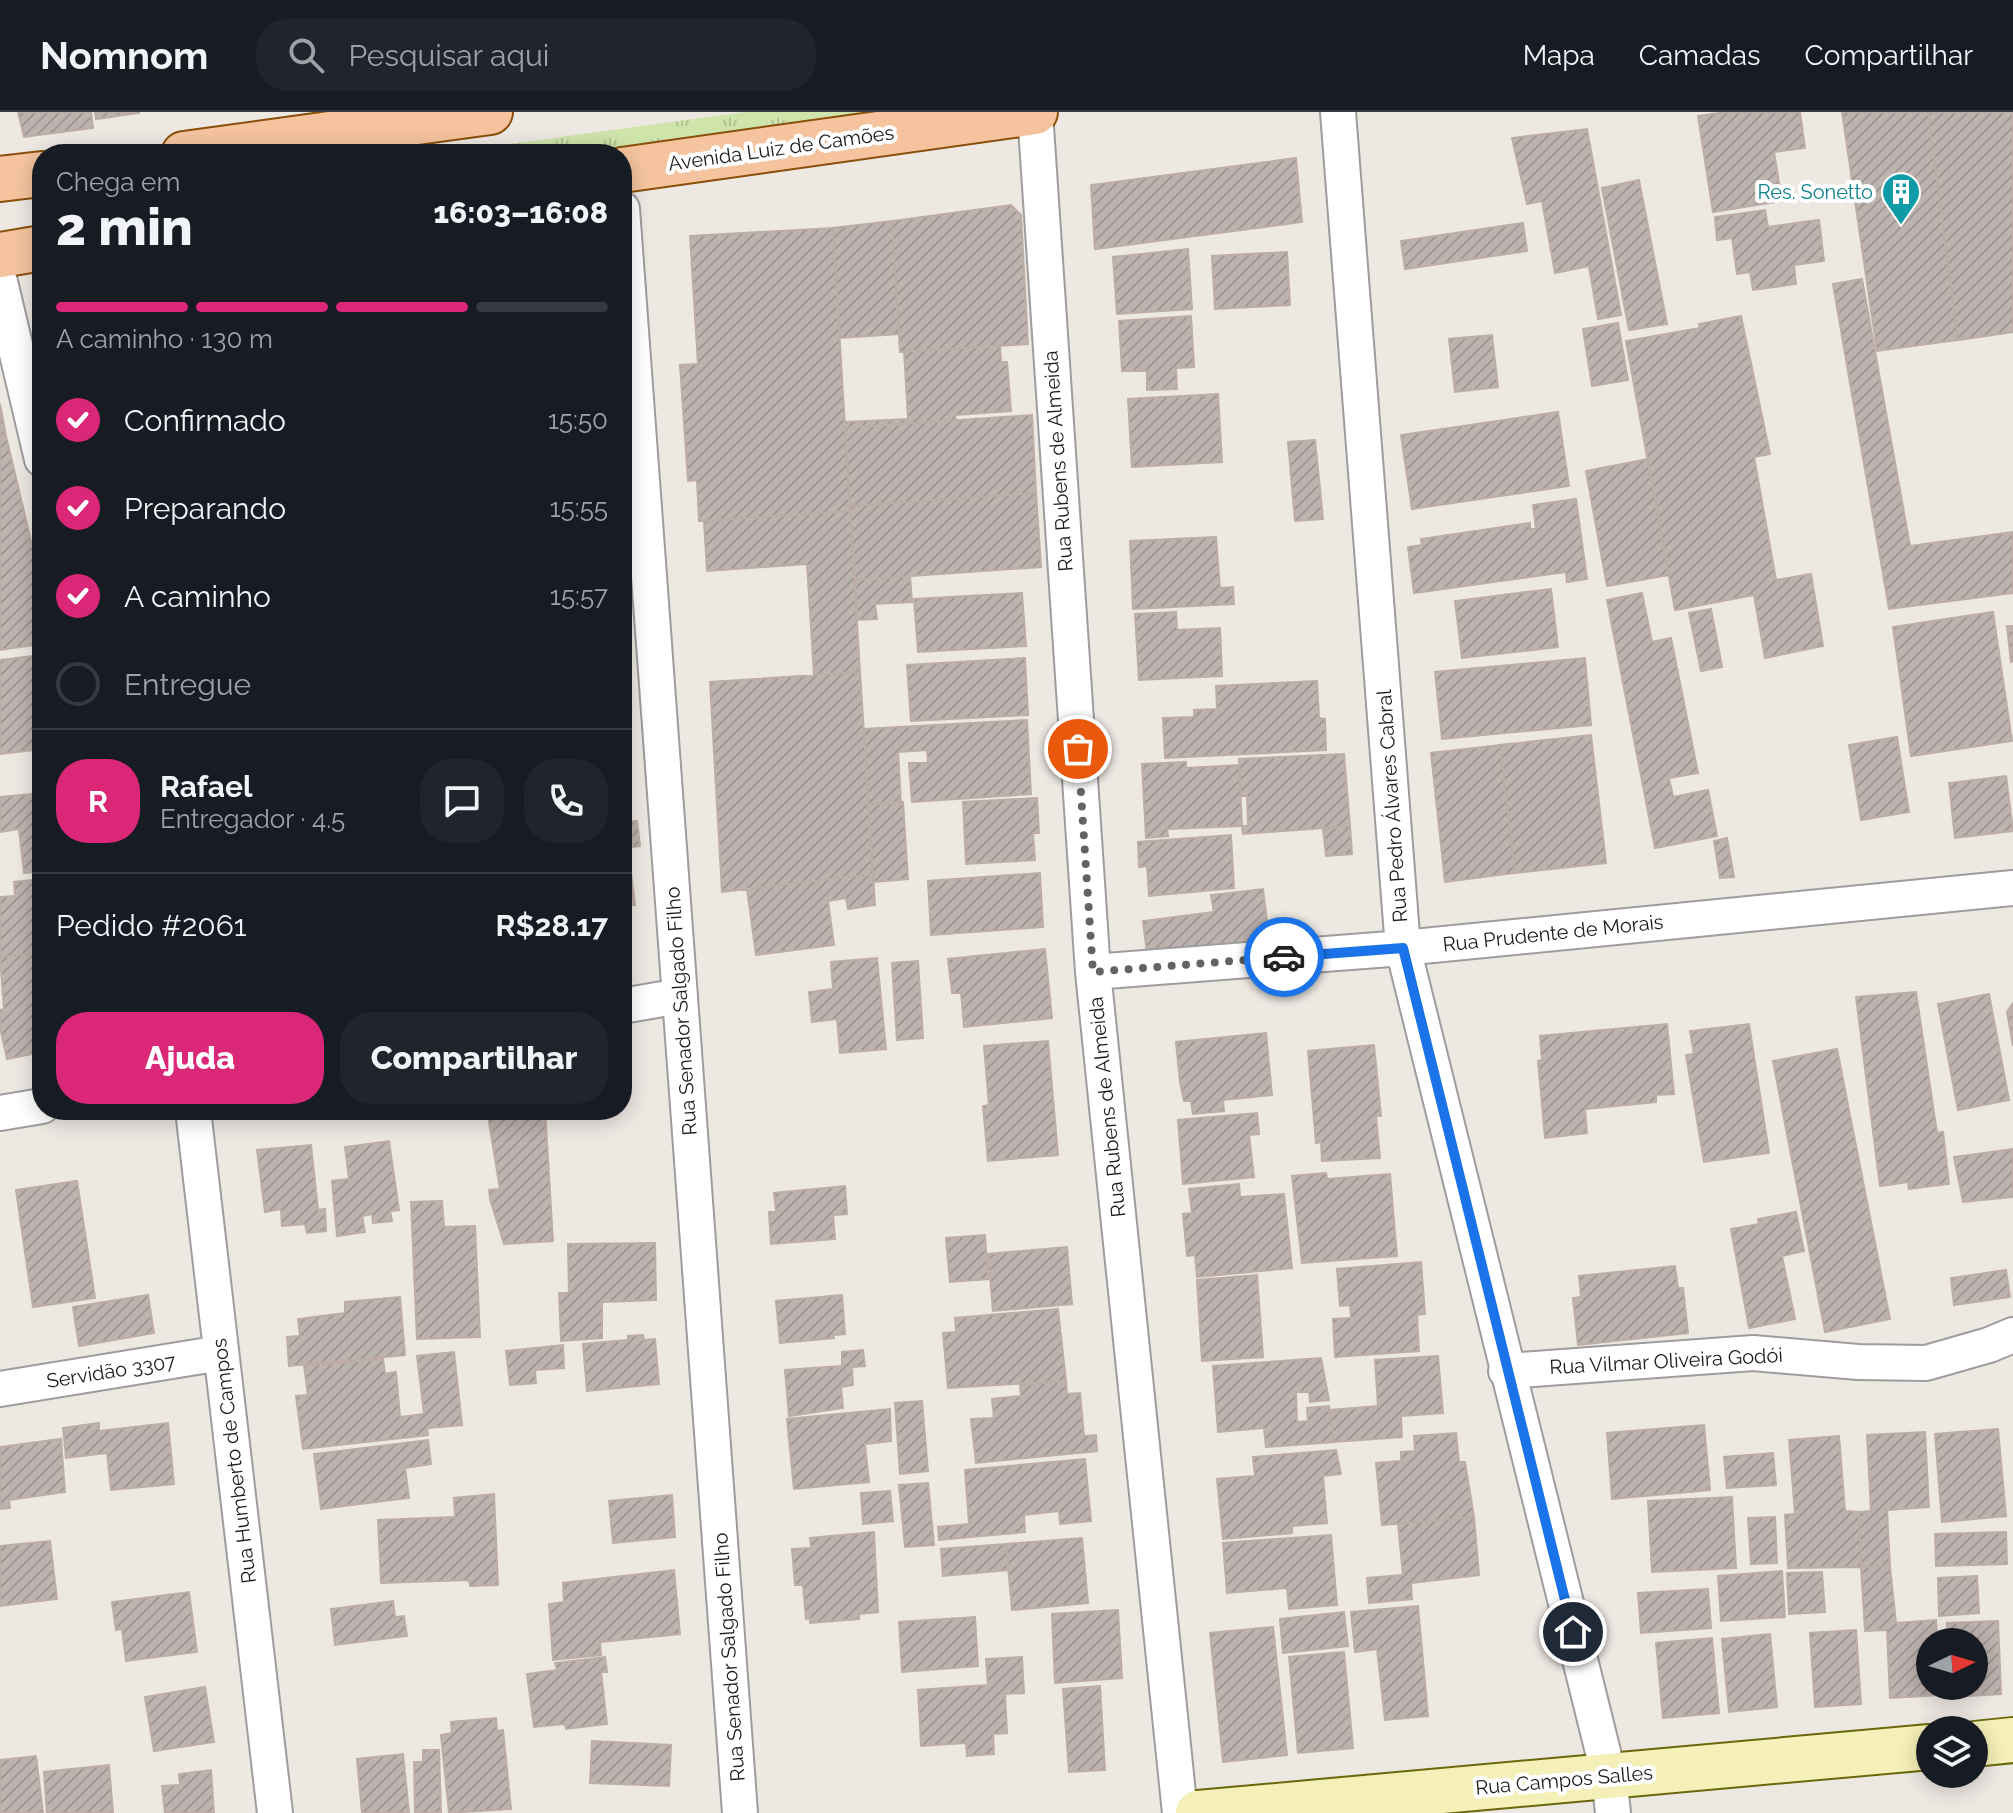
<!DOCTYPE html>
<html lang="pt">
<head>
<meta charset="utf-8">
<style>
  body { margin:0; font-family:Raleway,sans-serif; background:#20242c; color:#f1f3f6; height:100vh; display:flex; flex-direction:column; font-size:30px; white-space:nowrap }
  * { box-sizing:border-box; margin:0 }
  p { font-size:26px; color:#9ea1a6 }
  .icon { flex:none; width:44px; height:44px; fill:none; stroke:currentColor; stroke-width:2; stroke-linecap:round; stroke-linejoin:round }
  .map { position:relative; flex:1; overflow:hidden }
  .side { position:absolute; left:32px; top:32px; width:600px; height:976px; display:flex; flex-direction:column; background:#171b24; border-radius:32px; box-shadow:0 4px 20px #0003 }
  .side>* { flex:none }
  .needle { width:52px; rotate:85deg }
  .controls { position:absolute; left:1916px; top:1516px; display:grid; gap:16px }
  .controls a { display:grid; place-items:center; width:72px; height:72px; border-radius:50%; background:#171b24; box-shadow:0 4px 20px #0003; font-size:40px }
  .pin { position:absolute; display:grid; place-items:center; width:68px; height:68px; color:#fff; margin:-34px; border:4px solid #fff; border-radius:50%; box-shadow:0 2px 8px #0007 }
  .courier { position:absolute; display:grid; place-items:center; width:80px; height:80px; margin:-40px; border:6px solid #1a73e8; border-radius:50%; background:#fff; color:#222; box-shadow:0 2px 10px #0007 }
  .headline em { font-style:normal; font-weight:800 }
  .headline div { display:flex; flex-direction:column-reverse }
  .headline { display:flex; align-items:center; justify-content:space-between; height:136px; padding:0 24px }
  h1 { font-size:52px; font-weight:800; line-height:60px }
  .bar { display:grid; grid-template-columns:repeat(4,1fr); gap:12px 8px; align-content:center; height:96px; padding:0 24px }
  .bar i { height:10px; border-radius:6px; background:#363941 }
  .bar .on { background:#db2777 }
  .bar p { grid-column:span 4 }
  .line { display:flex; align-items:center; gap:20px; padding:0 24px; border-top:2px solid #363941 }
  .line div { flex:1 }
  .round { display:grid; place-items:center; flex:none; width:84px; height:84px; border-radius:32px; background:#20242c }
  ol { padding:0 24px; list-style:none }
  li { display:flex; align-items:center; gap:24px; height:88px }
  li p { margin-inline-start:auto }
  li .icon { padding:8px; border-radius:50%; background:#db2777; color:#fff; stroke-width:4 }
  li:last-child { color:#9ea1a6 }
  li i { width:44px; height:44px; border:4px solid #363941; border-radius:50% }
  .action { display:flex; gap:16px; margin-top:auto; padding:16px 24px }
  .action a { flex:1; height:92px; border-radius:32px; background:#db2777; color:#fff; font-size:32px; font-weight:800; line-height:92px; text-align:center }
  .action a+a { background:#20242c; color:#f1f3f6 }
  header { display:flex; align-items:center; gap:48px; box-sizing:border-box; height:112px; padding:0 40px; background:#171b24; border-bottom:2px solid #363941 }
  header strong { font-size:38px }
  nav { display:flex; gap:44px; margin-inline-start:auto; font-size:28px }
  .search { width:560px; height:72px; background:#20242c; display:flex; align-items:center; gap:20px; box-sizing:border-box; padding:0 28px; border-radius:32px; color:#9ea1a6; font-size:30px }
  .map>svg:first-child { display:block }
</style>
</head>
<body>
<header>
<strong>Nomnom</strong>
<div class="search"><svg class="icon" aria-label="search" viewBox="0 0 24 24"><circle cx="10" cy="10" r="6"/><path d="M15 15l6 6"/></svg>Pesquisar aqui</div>
<nav><a>Mapa</a><a>Camadas</a><a>Compartilhar</a></nav>
</header>
<div class="map">
<svg width="2013" height="1701" viewBox="0 0 2013 1701">
  <defs>
    <pattern id="grass-tufts" width="24" height="20" patternUnits="userSpaceOnUse" patternTransform="scale(2)"><rect width="24" height="20" fill="#cfe4ab"/><path d="M3 7l-1-3M5 7V3M7 7l1-3M15 17l-1-3M17 17v-4M19 17l1-3" fill="none" stroke="#b1c393"/></pattern>
    <pattern id="building-hatch" width="6" height="6" patternUnits="userSpaceOnUse" patternTransform="scale(2)"><rect width="6" height="6" fill="#bdb3af"/><path d="M-1 1l2-2M0 6l6-6M5 7l2-2" fill="none" stroke="#a29996"/></pattern>
  </defs>
  <rect width="100%" height="100%" fill="#ede8e2"/>
  <path fill="url(#grass-tufts)" d="M744 0H872L585 42H436Z"/>
  <path fill="url(#building-hatch)" stroke="#bdada6" stroke-width="2" d="M18 0H91L93 16 24 25Z
    M95 0H139V1L96 7Z
    M1726 0H1800L1805 36 1774 40 1782 89 1713 100 1698 4Z
    M1842 0H1928L1958 228 1877 239Z
    M1928 0H2013V220L1958 228Z
    M1587 17 1621 203 1598 207 1589 154 1555 161 1542 89 1527 92 1512 26Z
    M1296 46 1302 110 1095 137 1091 73Z
    M1639 68 1667 212 1629 218 1602 76Z
    M1011 93 1021 103 1028 232 900 240 892 109Z
    M1765 98 1768 115 1819 108 1824 149 1794 153 1796 172 1753 178 1750 160 1737 162 1732 126 1717 128 1715 105Z
    M892 109 899 222 840 226 833 116Z
    M1523 111 1527 139 1405 157 1401 129Z
    M833 116 850 399 699 409 697 368 688 369 680 253 698 252 690 124Z
    M1188 137 1192 197 1117 202 1113 145Z
    M1287 140 1290 193 1215 197 1212 144Z
    M1862 167 1910 434 2013 420V481L1889 497 1833 172Z
    M1191 204 1194 255 1176 256 1177 277 1147 278V259H1122L1119 209Z
    M1741 204 1770 342 1754 345 1776 468 1811 462 1823 534 1765 546 1754 483 1675 498 1626 229 1700 216 1699 212Z
    M1618 211 1628 268 1592 274 1583 217Z
    M1492 223 1498 275 1455 280 1449 227Z
    M1000 234 1001 250H1007L1011 299 955 303 956 308 845 316V310L908 307 904 239Z
    M1218 282 1222 350 1132 355 1128 287Z
    M0 292 6 324 0 325Z
    M1558 300 1569 374 1412 397 1401 323Z
    M1032 303 1036 381 850 394 845 316Z
    M6 324 42 475V532L0 538V325Z
    M1315 328 1323 407 1295 409 1288 330Z
    M1648 347 1669 463 1607 474 1586 359Z
    M1036 381 1041 455 855 468 850 394Z
    M1576 387 1587 467 1567 470 1566 460 1414 481 1408 435 1422 433 1421 427 1530 411V417H1536L1533 393Z
    M850 399 860 560 814 563 807 452 707 459 704 409Z
    M1216 425 1220 476 1233 475 1234 492 1133 497 1130 429Z
    M910 464 912 490 875 492 877 507 857 508 855 468Z
    M1551 477 1558 535 1462 546 1455 489Z
    M1022 481 1026 534 918 540 914 487Z
    M1642 481 1652 530 1671 526 1698 661 1669 666 1673 685 1708 678 1717 724 1655 736 1607 488Z
    M1711 497 1722 555 1701 559 1689 501Z
    M1176 500 1177 518 1220 516 1222 564 1139 568 1135 502Z
    M1993 500 2012 629 1911 644 1893 515Z
    M2007 514H2013V549L2011 550Z
    M42 543V637L0 642V548Z
    M1025 546 1028 603 911 609 907 553Z
    M1585 546 1591 613 1442 627 1435 560Z
    M860 560 873 762 722 780 710 570Z
    M1317 569 1319 606 1325 607 1326 638 1165 646 1163 606 1194 605V598L1217 597 1216 574Z
    M622 594 630 659 622 660Z
    M1027 608 1031 682 912 690 909 651H928L927 638 898 640 901 691 868 692 864 617Z
    M1591 623 1606 751 1515 761 1500 633Z
    M1897 625 1909 700 1861 708 1849 633Z
    M1500 633 1515 761 1445 770 1431 641Z
    M1344 642 1350 714 1243 722 1242 714H1248L1247 684H1241L1239 647Z
    M1186 650V656L1239 653 1242 714 1167 717 1168 724 1146 726 1142 652Z
    M2006 664 2013 719 1955 726 1949 671Z
    M42 681V759L24 761 19 717 0 720V685Z
    M1037 686 1039 721H1033L1035 748 966 752 963 690Z
    M903 690 908 767 873 770 868 692Z
    M637 709 640 734 622 736V711Z
    M1350 714 1352 742 1326 744 1323 717Z
    M1231 723 1234 776 1149 784 1147 754 1139 755 1138 730Z
    M1727 726 1734 765 1720 766 1714 729Z
    M629 745 635 793 622 794V746Z
    M1040 761 1043 815 931 823 928 769Z
    M873 762 875 793 848 797 846 786 828 789 834 833 756 843 747 777Z
    M42 767V840L0 845V785L15 784 14 770Z
    M1263 777 1268 817 1254 819 1256 829 1148 849 1143 809 1214 800 1211 783Z
    M1045 837 1052 906 964 915 961 881H952L948 847Z
    M42 840V940L7 947 0 915V898L4 897 0 845Z
    M877 846 886 937 840 941 837 907 812 910 809 880 833 877 831 850Z
    M918 849 923 926 897 928 892 851Z
    M1916 880 1937 1021 1943 1020 1949 1072 1909 1077 1908 1070 1880 1074 1856 885Z
    M1989 882 2009 988 1958 998 1938 892Z
    M2013 891V934L2007 900Z
    M1667 912 1674 982 1656 983V990L1585 997 1587 1021 1545 1026 1538 949 1542 948 1540 924Z
    M1749 912 1769 1041 1704 1050 1686 943 1694 942 1690 919Z
    M1266 921 1272 983 1223 988 1224 999 1193 1002 1191 989H1184L1180 970 1176 930Z
    M1048 929 1058 1043 988 1049 983 994 989 993 984 934Z
    M1374 933 1381 1004H1376L1380 1046 1322 1049 1321 1030 1316 1031 1308 939Z
    M1837 937 1890 1207 1825 1220 1773 949Z
    M487 998H545L553 1129 504 1132 490 1087 489 1078 500 1077Z
    M1257 1001 1259 1022 1249 1023 1254 1065 1183 1072 1178 1008Z
    M389 1029 399 1098 390 1099 392 1109 373 1111 372 1102 362 1104 365 1120 337 1124 332 1069 349 1067 345 1035Z
    M311 1033 318 1098 325 1097 326 1119 307 1121 305 1112 282 1114 281 1097 265 1100 257 1038Z
    M2013 1037V1085L1963 1090 1954 1045Z
    M1326 1061 1327 1067 1390 1062 1397 1144 1302 1151 1292 1064Z
    M77 1069 95 1186 33 1195 16 1078Z
    M1239 1072 1240 1085 1284 1082 1292 1156 1197 1165 1195 1143 1187 1144 1183 1102 1192 1101 1189 1077Z
    M845 1074 847 1102 833 1103 835 1127 771 1132 769 1100H776L774 1081Z
    M442 1089 444 1115 475 1114 480 1225 417 1227 411 1090Z
    M1796 1100 1804 1139 1782 1144 1795 1207 1749 1216 1731 1117 1759 1112 1758 1107Z
    M985 1123 988 1167 950 1170 946 1126Z
    M655 1131 656 1188 602 1190V1226L561 1229 559 1181H569L568 1132Z
    M1067 1135 1072 1192 993 1199 988 1142Z
    M1421 1150 1425 1202 1417 1203 1419 1239 1335 1245 1333 1207 1351 1206 1350 1193 1340 1194 1337 1157Z
    M1675 1154 1678 1176H1683L1688 1221 1578 1233 1573 1186 1581 1185 1579 1164Z
    M2006 1158 2010 1185 1954 1193 1951 1166Z
    M1257 1163 1263 1245 1202 1249 1197 1168Z
    M148 1183 154 1221 79 1234 73 1195Z
    M842 1183 845 1222 833 1223 834 1226 780 1231 776 1189Z
    M400 1185 405 1243 289 1254 287 1225 300 1224 298 1207 345 1201V1190Z
    M1058 1197 1066 1269 948 1276 943 1221 956 1220 955 1206Z
    M643 1223 644 1228 655 1227 659 1272 587 1279 583 1232 628 1228V1224Z
    M563 1233 564 1256 535 1258 536 1271 510 1273 506 1239Z
    M863 1238 865 1254 852 1255 853 1273 841 1275 843 1296 789 1304 785 1258 842 1254V1240Z
    M454 1240 462 1313 427 1316 428 1323 303 1337 296 1284 308 1283 304 1254 383 1247 385 1262 396 1260 400 1305 424 1302 417 1244Z
    M1438 1244 1443 1301 1401 1304 1402 1325 1334 1330 1330 1298 1378 1294 1375 1248Z
    M1321 1246 1329 1288 1310 1290 1309 1280H1296L1297 1310 1308 1309 1307 1296 1329 1294 1334 1330 1266 1335 1264 1316 1218 1320 1213 1254Z
    M1066 1269 1067 1282 1080 1281 1084 1324 1096 1323 1097 1339 976 1351 971 1307 994 1306 992 1287 1021 1284 1020 1273Z
    M922 1289 928 1359 900 1362 895 1291Z
    M890 1297 891 1329 865 1332 869 1370 794 1377 787 1307Z
    M99 1311V1319L168 1311 174 1372 111 1378 107 1341 66 1346 63 1316Z
    M1704 1313 1710 1378 1612 1387 1607 1321Z
    M1998 1317 2006 1404 1942 1410 1935 1322Z
    M1925 1320 1929 1395 1887 1398 1890 1454 1861 1455 1859 1400 1871 1399 1867 1323Z
    M1456 1321 1459 1350H1465L1474 1405 1382 1413 1376 1351 1401 1349V1340L1415 1339 1414 1324Z
    M1839 1324 1845 1399 1859 1400 1861 1455 1788 1456 1785 1403 1795 1402 1789 1328Z
    M61 1327 65 1380 9 1388 10 1396 0 1397V1335Z
    M428 1328 431 1352 405 1356 409 1386 321 1397 314 1342Z
    M1336 1338 1341 1362 1323 1364 1327 1411 1292 1414V1421L1223 1427 1217 1367 1255 1364 1253 1345Z
    M1773 1341 1776 1373 1727 1376 1724 1345Z
    M1085 1347 1091 1409 1060 1412 1059 1399 1024 1403 1025 1420 939 1428 938 1415 969 1412 965 1358Z
    M928 1371 934 1433 905 1435 899 1373Z
    M890 1379 893 1409 863 1412 861 1381Z
    M494 1382 498 1473 470 1474 469 1468 381 1471 378 1408 455 1405 454 1386Z
    M672 1383 675 1425 613 1431 609 1389Z
    M1732 1385 1736 1456 1652 1460 1648 1389Z
    M1474 1405 1479 1463 1411 1471 1412 1487 1369 1491 1367 1466 1403 1463 1398 1412Z
    M1775 1405 1777 1451 1751 1452 1748 1406Z
    M874 1420 878 1500 859 1502V1507L810 1511V1506L806 1507 803 1473H795L792 1437 811 1436 810 1426Z
    M2006 1420 2007 1452 1936 1454 1935 1422Z
    M1331 1423 1337 1493 1289 1497 1287 1476 1227 1481 1223 1431Z
    M1082 1426 1088 1491 1012 1498 1006 1432Z
    M50 1429 57 1487 0 1494V1434Z
    M1006 1432 1008 1458 943 1464 941 1437Z
    M1890 1454 1896 1511 1936 1508 1937 1530H1930V1574H1939V1583L1890 1586 1887 1518 1865 1519 1861 1455Z
    M674 1458 680 1522 600 1530 601 1543 553 1548 549 1492 564 1490 563 1471Z
    M1782 1459 1785 1505 1721 1509 1718 1464Z
    M1822 1460 1825 1500 1789 1502 1787 1461Z
    M1977 1464 1979 1501 1939 1504 1938 1466Z
    M1708 1477 1711 1516 1641 1521 1638 1481Z
    M189 1480 197 1540 126 1549 122 1517 116 1518 112 1490Z
    M393 1489 395 1505 404 1504 407 1524 335 1533 331 1497Z
    M1418 1494 1428 1604 1385 1608 1377 1537 1355 1540 1351 1500Z
    M1118 1498 1122 1566 1055 1571 1052 1502Z
    M1344 1500 1348 1534 1283 1541 1280 1507Z
    M975 1505 978 1554 902 1560 899 1510Z
    M1998 1509 2001 1582 1951 1585V1574H1974V1530H1948L1947 1511Z
    M1273 1515 1287 1643 1223 1650 1210 1521Z
    M1856 1518 1861 1592 1815 1595 1810 1521Z
    M1770 1522 1777 1595 1729 1600 1722 1527Z
    M1712 1526 1719 1601 1663 1606 1656 1531Z
    M1344 1540 1353 1636 1298 1641 1289 1545Z
    M605 1545 607 1560H601L607 1612 566 1617 565 1612 534 1615 527 1562 557 1558 555 1551Z
    M1022 1545 1024 1581 1005 1582 1007 1621 993 1622 994 1642 967 1644 966 1631 921 1634 918 1578 988 1573 986 1547Z
    M1100 1574 1105 1658 1069 1660 1063 1577Z
    M205 1575 214 1630 154 1639 145 1585Z
    M496 1606 497 1619 503 1618 511 1697 449 1701 441 1623 452 1621 451 1610Z
    M592 1629 671 1633 669 1674 590 1671Z
    M423 1638H439L441 1701H415L414 1650H423Z
    M403 1642 409 1701H362L357 1647Z
    M36 1644 43 1701H0V1648Z
    M109 1653 113 1701H47L44 1660Z
    M211 1658 214 1701H165L162 1674 180 1673 179 1662Z"/>
  <g fill="none" stroke-linecap="round" stroke-linejoin="round">
    <g stroke="#9d9d9d" stroke-width="38">
      <path id="minor" d="M1035 0 1093 860 1180 1701
        M1338 0 1403 836 1609 1664 1613 1701
        M622 97 740 1701
        M0 170 42 347
        M1093 860 1403 836 2013 776
        M622 894 680 884
        M193 998 275 1701
        M0 1001 42 994
        M1506 1259 1753 1241 1858 1250 1926 1251 1989 1233 2013 1223
        M0 1277 221 1241"/>
    </g>
    <g stroke="#6a680c" stroke-width="48">
      <path id="secondary" d="M1974 1632 2013 1628
        M1198 1701 1930 1635"/>
    </g>
    <g stroke="#8a4f0a" stroke-width="48">
      <path id="primary" d="M184 42 490 0
        M622 58 1035 0
        M0 67 42 62
        M0 143 42 136"/>
    </g>
    <use href="#minor" stroke="#fff" stroke-width="34"/>
    <use href="#secondary" stroke="#f5f0b8" stroke-width="44"/>
    <use href="#primary" stroke="#f5c49f" stroke-width="44"/>
  </g>
  <g fill="none" stroke-linecap="round" stroke-linejoin="round">
    <path stroke="#656361" stroke-width="8" stroke-dasharray="0 14.4" d="M1078 637 1093 860 1284 845"/>
    <path stroke="#1a73e8" stroke-width="10" d="M1284 845 1403 836 1573 1520"/>
  </g>
  <defs>
    <g id="building-pin" transform="scale(2)"><path d="M0 17L-7.5 6A9.5 9.5 0 1 1 7.5 6Z" fill="#0f9aa8" stroke="#fff"/><path d="M-4-6H4V6H1V3H-1V6H-4ZM-2.5-4.3h1.7v1.8h-1.7ZM.8-4.3h1.7v1.8H.8ZM-2.5-1h1.7V.8h-1.7ZM.8-1h1.7V.8H.8Z" fill="#fff"/></g>
  </defs>
  <g fill-rule="evenodd">
    <use href="#building-pin" x="1901" y="80"/>
  </g>
  <g text-anchor="middle" dominant-baseline="central" stroke-width="8" stroke-linejoin="round" paint-order="stroke">
    <g font-size="20" fill="#1c1c1c" stroke="#fff">
      <text transform="translate(781 36) rotate(-8)">Avenida Luiz de Camões</text>
      <text transform="translate(1058 349) rotate(-94)">Rua Rubens de Almeida</text>
      <text transform="translate(1392 694) rotate(-94)">Rua Pedro Álvares Cabral</text>
      <text transform="translate(1553 821) rotate(-6)">Rua Prudente de Morais</text>
      <text transform="translate(681 899) rotate(-94)">Rua Senador Salgado Filho</text>
      <text transform="translate(1107 995) rotate(-96)">Rua Rubens de Almeida</text>
      <text transform="translate(1666 1249) rotate(-3)">Rua Vilmar Oliveira Godói</text>
      <text transform="translate(111 1259) rotate(-9)">Servidão 3307</text>
      <text transform="translate(234 1349) rotate(-97)">Rua Humberto de Campos</text>
      <text transform="translate(729 1545) rotate(-94)">Rua Senador Salgado Filho</text>
      <text transform="translate(1564 1668) rotate(-5)">Rua Campos Salles</text>
    </g>
    <g font-size="20" fill="#0d838f" stroke="#fff" text-anchor="end">
      <text x="1873" y="80">Res. Sonetto</text>
    </g>
  </g>
</svg>
<div class="controls">
<a><svg class="needle" viewBox="-14 -14 28 28"><path d="M0-13l5 13h-10z" fill="#e53935"/><path d="M0 13l5-13h-10z" fill="#9ea1a6"/></svg></a>
<a><svg class="icon" aria-label="layers" viewBox="0 0 24 24"><path d="M12 4l9 5-9 5-9-5zM3 14l9 5 9-5"/></svg></a>
</div>
<div class="pin" style="left:1078px;top:637px;background:#ea580c"><svg class="icon" aria-label="bag" viewBox="0 0 24 24"><path d="M5 8h14l-1 12H6zM9 8a3 3 0 0 1 6 0"/></svg></div>
<div class="pin" style="left:1573px;top:1520px;background:#1f2937"><svg class="icon" aria-label="home" viewBox="0 0 24 24"><path d="M3 11l9-7 9 7M6 9v11h12V9"/></svg></div>
<div class="courier" style="left:1284px;top:845px"><svg class="icon" aria-label="car" viewBox="0 0 24 24"><path d="M5 17H2v-5l4-1 3-4h7l3 4 3 1v5h-3M9 17h6M6 11h13"/><circle cx="7" cy="17" r="2"/><circle cx="17" cy="17" r="2"/></svg></div>
<section class="side">
<div class="headline"><div><h1>2 min</h1><p>Chega em</p></div><em>16:03–16:08</em></div>
<div class="bar"><i class="on"></i><i class="on"></i><i class="on"></i><i></i><p>A caminho · 130 m</p></div>
<ol>
<li><svg class="icon" aria-label="check" viewBox="0 0 24 24"><path d="M5 12l5 5 9-10"/></svg>Confirmado<p>15:50</p></li>
<li><svg class="icon" aria-label="check" viewBox="0 0 24 24"><path d="M5 12l5 5 9-10"/></svg>Preparando<p>15:55</p></li>
<li><svg class="icon" aria-label="check" viewBox="0 0 24 24"><path d="M5 12l5 5 9-10"/></svg>A caminho<p>15:57</p></li>
<li><i></i>Entregue</li>
</ol>
<div class="line" style="height:144px"><b class="round" style="background:#db2777;color:#fff">R</b><div><b>Rafael</b><p>Entregador · 4.5</p></div><a class="round"><svg class="icon" aria-label="chat" viewBox="0 0 24 24"><path d="M4 5h16v11H9l-5 4z"/></svg></a><a class="round"><svg class="icon" aria-label="phone" viewBox="0 0 24 24"><path d="M5 4h4l2 5-3 2q2 4 5 5l2-3 5 2v4C11 20 4 13 5 4z"/></svg></a></div>
<div class="line" style="height:104px"><div>Pedido #2061</div><b>R$28.17</b></div>
<div class="action"><a>Ajuda</a><a>Compartilhar</a></div>
</section>
</div>
</body>
</html>
